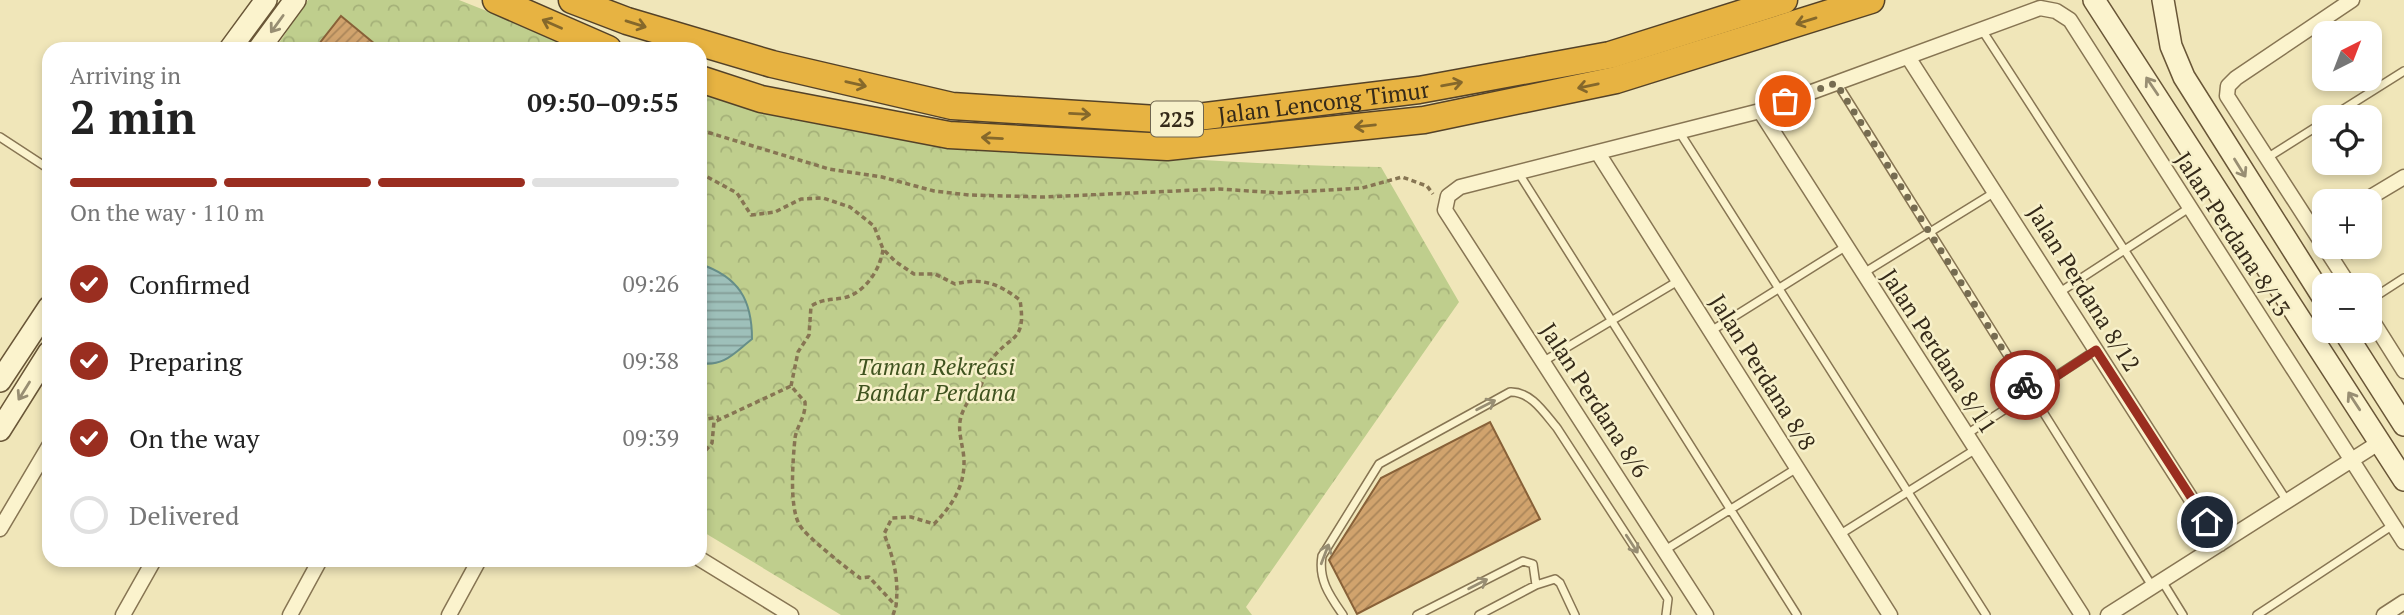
<!DOCTYPE html>
<html lang="en">
<head>
<meta charset="utf-8">
<style>
  body { margin:0; font-family:"PT Serif",serif; background:#f6f6f6; color:#222; height:100vh; display:flex; flex-direction:column; font-size:26px; white-space:nowrap }
  * { box-sizing:border-box; margin:0 }
  p { font-size:23px; color:#767676 }
  .icon { flex:none; width:38px; height:38px; fill:none; stroke:currentColor; stroke-width:2; stroke-linecap:round; stroke-linejoin:round }
  .map { position:relative; flex:1; overflow:hidden }
  .side { position:absolute; left:42px; top:42px; width:665px; height:525px; display:flex; flex-direction:column; background:#fff; border-radius:21px; box-shadow:0 4px 10px #0003 }
  .side>* { flex:none }
  .needle { width:46px; rotate:42deg }
  .fabs { position:absolute; left:2312px; top:21px; display:grid; gap:14px }
  .fabs a { display:grid; place-items:center; width:70px; height:70px; border-radius:14px; background:#fff; box-shadow:0 4px 10px #0003; font-size:35px }
  .pin { position:absolute; display:grid; place-items:center; width:60px; height:60px; color:#fff; margin:-30px; border:4px solid #fff; border-radius:50%; box-shadow:0 2px 7px #0007 }
  .courier { position:absolute; display:grid; place-items:center; width:70px; height:70px; margin:-35px; border:5px solid #9a2e20; border-radius:50%; background:#fff; color:#222; box-shadow:0 2px 9px #0007 }
  .summary em { font-style:normal; font-weight:600 }
  .summary div { display:flex; flex-direction:column-reverse }
  .summary { display:flex; align-items:center; justify-content:space-between; height:119px; padding:0 28px }
  h1 { font-size:46px; font-weight:600; line-height:52px }
  .bar { display:grid; grid-template-columns:repeat(4,1fr); gap:10px 7px; align-content:center; height:84px; padding:0 28px }
  .bar i { height:9px; border-radius:5px; background:#e0e0e0 }
  .bar .current { background:#9a2e20 }
  .bar p { grid-column:span 4 }
  ol { padding:0 28px; list-style:none }
  li { display:flex; align-items:center; gap:21px; height:77px }
  li p { margin-inline-start:auto }
  li .icon { padding:7px; border-radius:50%; background:#9a2e20; color:#fff; stroke-width:4 }
  li:last-child { color:#767676 }
  li i { width:38px; height:38px; border:4px solid #e0e0e0; border-radius:50% }
  .map>svg:first-child { display:block }
</style>
</head>
<body>
<div class="map">
<svg width="2404" height="615" viewBox="0 0 2404 615">
  <defs>
    <pattern id="park-crowns" width="20" height="18" patternUnits="userSpaceOnUse" patternTransform="scale(1.75)"><rect width="20" height="18" fill="#bfce8d"/><path d="M2 6a3 3 0 1 1 6 0M12 15a3 3 0 1 1 6 0" fill="none" stroke="#a5b179"/></pattern>
    <pattern id="water-rules" width="6" height="5" patternUnits="userSpaceOnUse" patternTransform="scale(1.75)"><rect width="6" height="5" fill="#9ec0ba"/><path d="M0 2.5h6" fill="none" stroke="#829c96"/></pattern>
    <pattern id="building-hatch" width="6" height="6" patternUnits="userSpaceOnUse" patternTransform="scale(1.75)"><rect width="6" height="6" fill="#d1a36d"/><path d="M-1 1l2-2M0 6l6-6M5 7l2-2" fill="none" stroke="#aa8559"/></pattern>
  </defs>
  <rect width="100%" height="100%" fill="#f0e6b9"/>
  <path fill="url(#park-crowns)" d="M308 0H459L583 49H275Z
    M700 91C833 140 976 148 1117 155 1205 160 1293 166 1381 167L1459 302 1246 607 1252 615H841L700 530Z"/>
  <path fill="url(#water-rules)" stroke="#668e89" stroke-width="2" d="M700 264C739 277 752 300 752 339 734 353 724 367 700 363Z"/>
  <path fill="url(#building-hatch)" stroke="#886138" stroke-width="2" d="M341 16 381 49H315Z
    M1490 422 1540 519 1357 614 1329 560 1381 478Z"/>
  <g fill="none" stroke-linecap="round" stroke-linejoin="round">
    <g stroke="#877553" stroke-width="10">
      <path id="lane" d="M1982 30 2287 501
        M1837 83 2152 586
        M2331 117 2404 71
        M1680 133 1986 615
        M0 137 49 169
        M2267 158 2324 122
        M1518 172 1797 615
        M1862 274 1995 192
        M2060 292 2189 208
        M2370 300 2404 278
        M1711 331 1845 247
        M1544 361 1678 281
        M1967 434 2096 350
        M1839 535 1976 449
        M1665 550 1797 468
        M2162 581 2183 615
        M1343 615C1330 596 1318 580 1322 556L1379 464 1510 392C1531 391 1545 414 1557 428L1668 599 1666 615
        M1417 615 1523 561 1533 564 1536 585
        M1479 615 1536 585 1555 579 1560 583 1575 615
        M2257 615 2393 525"/>
    </g>
    <g stroke="#877553" stroke-width="17">
      <path id="street" d="M1908 57 2220 544
        M1760 111 2082 615
        M1598 153 1890 615
        M2364 201 2404 177
        M2349 285 2227 96 2228 86 2236 78 2352 0
        M2370 317 2404 371
        M0 529 49 446
        M700 559 791 615
        M123 615 154 560
        M290 615 320 560
        M449 615 479 560
        M1706 615 1445 210 1448 196 1460 187 1760 111 2040 8 2056 11 2070 20 2404 542
        M2108 615 2380 442
        M2384 615 2404 602"/>
    </g>
    <g stroke="#695637" stroke-width="24">
      <path id="secondary" d="M2094 0 2404 480
        M2163 0 2171 46 2184 77 2324 299
        M230 49 266 0
        M259 49 295 0
        M2344 331 2404 425
        M0 381 49 307
        M0 430 49 352"/>
    </g>
    <g stroke="#544228" stroke-width="29">
      <g id="highway">
        <path d="M496 0 608 49"/>
        <path id="s1" d="M572 0 627 21 772 64 952 106 1173 120 1419 90 1610 55 1784 0"/>
        <path d="M700 79 761 99 949 135 1167 147 1424 120 1616 80 1871 0"/>
      </g>
    </g>
    <path stroke="#877553" stroke-width="3.5" stroke-dasharray="5 3.5" stroke-linecap="butt" d="M700 130 829 169 882 177 934 191 969 195 1044 197 1219 189 1280 193 1362 188 1402 177 1427 186 1433 194
      M700 173 737 193 751 215 775 212 801 199 823 198 850 207 874 226 883 249 896 262 914 274H935L955 284C982 277 999 284 1020 300 1027 345 1009 333 989 363 985 368 985 377 982 383 979 392 970 397 966 405 956 423 960 433 963 451 968 481 954 504 934 524L911 517 892 518 884 534C894 559 899 579 896 606L869 577 860 578C848 569 805 536 799 524 789 505 793 459 795 438 797 425 806 417 805 402L791 386 714 422 712 443 700 457
      M791 386 798 352 809 335 811 306C823 299 830 300 843 298 864 294 881 269 883 249
      M700 420 719 417
      M893 615 896 606"/>
    <use href="#lane" stroke="#fbf3cd" stroke-width="7"/>
    <use href="#street" stroke="#fbf3cd" stroke-width="14"/>
    <use href="#secondary" stroke="#fbf3cd" stroke-width="21"/>
    <use href="#highway" stroke="#e7b342" stroke-width="26"/>
  </g>
  <defs><path id="oneway-shaft" d="M-6 0H5M1.5-3L5.5 0L1.5 3" fill="none" stroke-width="1.6" stroke-linecap="round" stroke-linejoin="round" transform="scale(1.75)"/></defs>
  <g stroke="#85682b">
    <use href="#oneway-shaft" transform="translate(1806 21) rotate(163)"/>
    <use href="#oneway-shaft" transform="translate(552 24) rotate(-156)"/>
    <use href="#oneway-shaft" transform="translate(636 24) rotate(17)"/>
    <use href="#oneway-shaft" transform="translate(856 84) rotate(13)"/>
    <use href="#oneway-shaft" transform="translate(1452 84) rotate(-10)"/>
    <use href="#oneway-shaft" transform="translate(1588 86) rotate(168)"/>
    <use href="#oneway-shaft" transform="translate(1080 114) rotate(3)"/>
    <use href="#oneway-shaft" transform="translate(1365 126) rotate(174)"/>
    <use href="#oneway-shaft" transform="translate(992 138) rotate(-177)"/>
  </g>
  <g stroke="#988e73">
    <use href="#oneway-shaft" transform="translate(277 24) rotate(126)"/>
    <use href="#oneway-shaft" transform="translate(2152 86) rotate(-124)"/>
    <use href="#oneway-shaft" transform="translate(2240 168) rotate(58)"/>
    <use href="#oneway-shaft" transform="translate(24 391) rotate(122)"/>
    <use href="#oneway-shaft" transform="translate(2354 401) rotate(-123)"/>
    <use href="#oneway-shaft" transform="translate(1486 405) rotate(-27)"/>
    <use href="#oneway-shaft" transform="translate(1632 544) rotate(57)"/>
    <use href="#oneway-shaft" transform="translate(1325 554) rotate(-69)"/>
    <use href="#oneway-shaft" transform="translate(1478 584) rotate(-27)"/>
  </g>
  <g fill="none" stroke-linecap="round" stroke-linejoin="round">
    <path stroke="#766c51" stroke-width="7" stroke-dasharray="0 12.6" d="M1785 101 1836 83 2025 385"/>
    <path stroke="#9a2e20" stroke-width="9" d="M2025 385 2031 393 2096 350 2207 522"/>
  </g>
  <g text-anchor="middle" dominant-baseline="central" stroke-width="5" stroke-linejoin="round" paint-order="stroke">
    <rect fill="#f7f0c9" stroke="#6f654e" stroke-width="2" x="1151" y="101.5" width="52" height="35" rx="5"/>
    <g font-size="21" font-weight="bold" fill="#352a19">
      <text x="1177" y="119">225</text>
    </g>
    <g font-size="23" fill="#352a19" stroke="#f7f0c9">
      <text stroke="none"><textPath href="#s1" startOffset="768">Jalan Lencong Timur</textPath></text>
      <text transform="translate(2233 234) rotate(57)">Jalan Perdana 8/13</text>
      <text transform="translate(2084 288) rotate(58)">Jalan Perdana 8/12</text>
      <text transform="translate(1939 351) rotate(57)">Jalan Perdana 8/11</text>
      <text transform="translate(1763 372) rotate(58)">Jalan Perdana 8/8</text>
      <text transform="translate(1595 400) rotate(57)">Jalan Perdana 8/6</text>
    </g>
    <g font-size="23" font-style="italic" fill="#3f531f" stroke="#f7f0c9">
      <text x="936" y="366">Taman Rekreasi<tspan x="936" dy="26">Bandar Perdana</tspan></text>
    </g>
  </g>
</svg>
<div class="fabs">
<a><svg class="needle" viewBox="-14 -14 28 28"><path d="M0-13l5 13h-10z" fill="#e53935"/><path d="M0 13l5-13h-10z" fill="#767676"/></svg></a>
<a><svg class="icon" aria-label="locate" viewBox="0 0 24 24"><circle cx="12" cy="12" r="6"/><path d="M12 2v4M12 18v4M2 12h4M18 12h4"/></svg></a>
<a>+</a>
<a>−</a>
</div>
<div class="pin" style="left:1785px;top:101px;background:#ea580c"><svg class="icon" aria-label="bag" viewBox="0 0 24 24"><path d="M5 8h14l-1 12H6zM9 8a3 3 0 0 1 6 0"/></svg></div>
<div class="pin" style="left:2207px;top:522px;background:#1f2937"><svg class="icon" aria-label="home" viewBox="0 0 24 24"><path d="M3 11l9-7 9 7M6 9v11h12V9"/></svg></div>
<div class="courier" style="left:2025px;top:385px"><svg class="icon" aria-label="bike" viewBox="0 0 24 24"><circle cx="6" cy="16" r="4"/><circle cx="18" cy="16" r="4"/><path d="M6 16l4-8h5l3 8M10 8l3 8H6M13 5h3"/></svg></div>
<section class="side">
<div class="summary"><div><h1>2 min</h1><p>Arriving in</p></div><em>09:50–09:55</em></div>
<div class="bar"><i class="current"></i><i class="current"></i><i class="current"></i><i></i><p>On the way · 110 m</p></div>
<ol>
<li><svg class="icon" aria-label="check" viewBox="0 0 24 24"><path d="M5 12l5 5 9-10"/></svg>Confirmed<p>09:26</p></li>
<li><svg class="icon" aria-label="check" viewBox="0 0 24 24"><path d="M5 12l5 5 9-10"/></svg>Preparing<p>09:38</p></li>
<li><svg class="icon" aria-label="check" viewBox="0 0 24 24"><path d="M5 12l5 5 9-10"/></svg>On the way<p>09:39</p></li>
<li><i></i>Delivered</li>
</ol>
</section>
</div>
</body>
</html>
